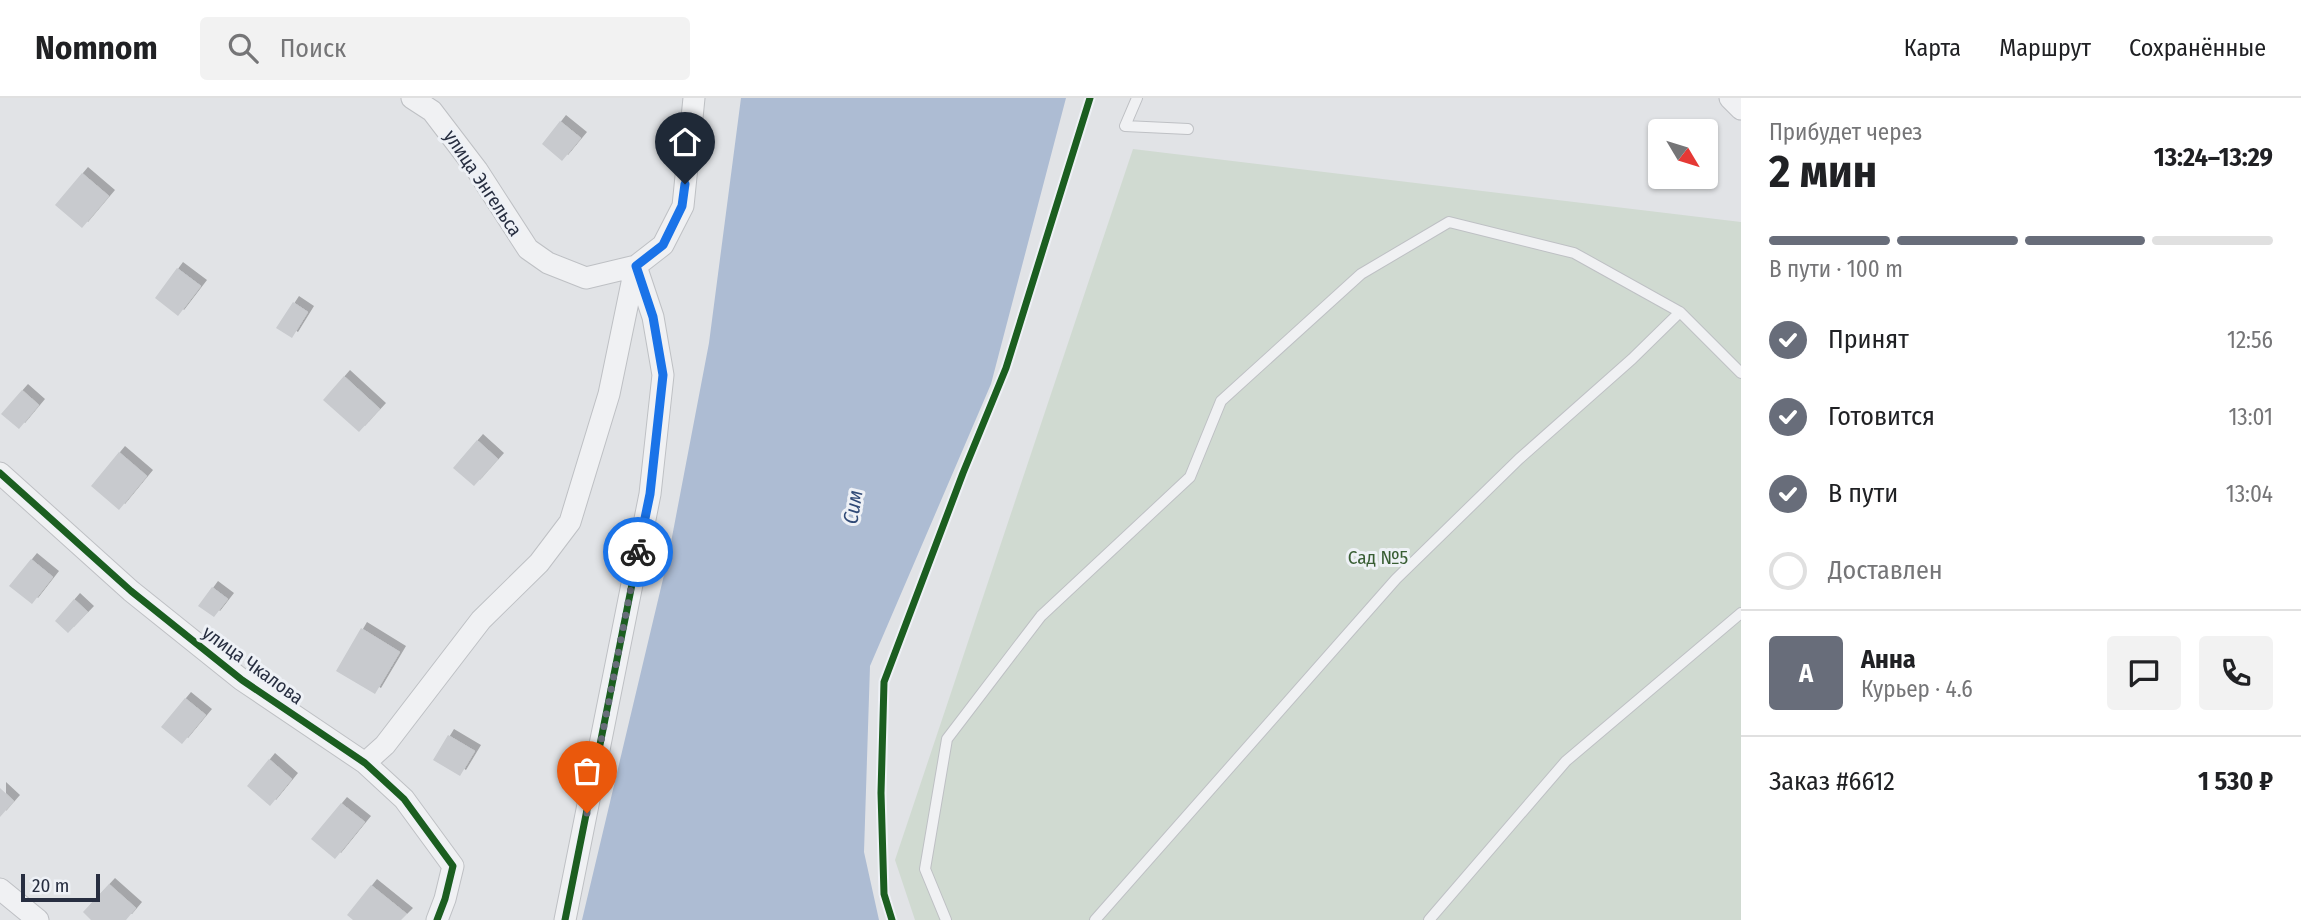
<!DOCTYPE html>
<html lang="ru">
<head>
<meta charset="utf-8">
<style>
  body { margin:0; font-family:"Fira Sans Condensed",sans-serif; background:#f2f2f2; color:#202124; height:100vh; display:flex; flex-direction:column; font-size:26px; white-space:nowrap }
  * { box-sizing:border-box; margin:0 }
  p { font-size:23px; color:#757577 }
  .icon { flex:none; width:38px; height:38px; fill:none; stroke:currentColor; stroke-width:2; stroke-linecap:round; stroke-linejoin:round }
  .map { position:relative; flex:1; overflow:hidden }
  .sheet { display:flex; flex-direction:column; background:#fff; width:560px }
  .sheet>* { flex:none }
  .needle { width:46px; rotate:128deg }
  .tools { position:absolute; left:1648px; top:21px; display:grid; gap:14px }
  .tools a { display:grid; place-items:center; width:70px; height:70px; border-radius:7px; background:#fff; box-shadow:0 2px 5px #0004; font-size:35px }
  .scale { position:absolute; left:21px; bottom:18px; width:79px; box-sizing:border-box; padding-left:7px; border:4px solid #272e40; border-top:0; font-size:19px; line-height:24px; white-space:nowrap; color:#272e40; -webkit-text-stroke:5px #eef1f6; paint-order:stroke }
  .pin { position:absolute; display:grid; place-items:center; width:60px; height:60px; color:#fff; margin:-72px -30px; border-radius:50% 50% 50% 0; rotate:-45deg; box-shadow:0 0 7px #0007 }
  .pin .icon { rotate:45deg }
  .courier { position:absolute; display:grid; place-items:center; width:70px; height:70px; margin:-35px; border:5px solid #1a73e8; border-radius:50%; background:#fff; color:#222; box-shadow:0 2px 9px #0007 }
  .overview em { font-style:normal; font-weight:700 }
  .overview div { display:flex; flex-direction:column-reverse }
  .overview { display:flex; align-items:center; justify-content:space-between; height:119px; padding:0 28px }
  h1 { font-size:46px; font-weight:700; line-height:52px }
  .bar { display:grid; grid-template-columns:repeat(4,1fr); gap:10px 7px; align-content:center; height:84px; padding:0 28px }
  .bar i { height:9px; border-radius:5px; background:#e0e0e0 }
  .bar .current { background:#686d7a }
  .bar p { grid-column:span 4 }
  .line { display:flex; align-items:center; gap:18px; padding:0 28px; border-top:2px solid #e0e0e0 }
  .line div { flex:1 }
  .round { display:grid; place-items:center; flex:none; width:74px; height:74px; border-radius:7px; background:#f2f2f2 }
  ol { padding:0 28px; list-style:none }
  li { display:flex; align-items:center; gap:21px; height:77px }
  li p { margin-inline-start:auto }
  li .icon { padding:7px; border-radius:50%; background:#686d7a; color:#fff; stroke-width:4 }
  li:last-child { color:#757577 }
  li i { width:38px; height:38px; border:4px solid #e0e0e0; border-radius:50% }
  header { display:flex; align-items:center; gap:42px; box-sizing:border-box; height:98px; padding:0 35px; background:#fff; border-bottom:2px solid #e0e0e0 }
  header strong { font-size:33px }
  nav { display:flex; gap:38px; margin-inline-start:auto; font-size:24px }
  .search { width:490px; height:63px; background:#f2f2f2; display:flex; align-items:center; gap:18px; box-sizing:border-box; padding:0 24px; border-radius:7px; color:#757577; font-size:26px }
  main { display:flex; flex:1; min-height:0 }
  .map>svg:first-child { display:block }
</style>
</head>
<body>
<header>
<strong>Nomnom</strong>
<div class="search"><svg class="icon" aria-label="search" viewBox="0 0 24 24"><circle cx="10" cy="10" r="6"/><path d="M15 15l6 6"/></svg>Поиск</div>
<nav><a>Карта</a><a>Маршрут</a><a>Сохранённые</a></nav>
</header>
<main>
<div class="map">
<svg width="1741" height="822" viewBox="0 0 1741 822">
  <defs>
    <filter id="shadow"><feDropShadow dx="6" dy="-6" stdDeviation="0" flood-color="#0004"/></filter>
  </defs>
  <rect width="100%" height="100%" fill="#e1e3e6"/>
  <path fill="#d0dad1" d="M1133 51 1741 124V822H915L895 762Z"/>
  <path fill="#adbcd3" d="M741 0H1066L991 286 870 568 864 754 879 822H582L668 460 709 245Z"/>
  <path fill="#c8cace" filter="url(#shadow)" d="M560 23 581 40 562 63 542 46Z
    M82 75 109 98 82 130 55 107Z
    M177 170 201 188 178 218 155 200Z
    M293 204 308 214 292 240 276 230Z
    M344 278 380 311 359 334 323 302Z
    M22 292 39 307 19 331 1 316Z
    M477 342 498 361 474 388 453 370Z
    M119 354 147 378 119 412 91 388Z
    M31 461 53 479 32 506 9 488Z
    M212 489 228 501 214 519 198 508Z
    M74 501 88 514 68 535 55 523Z
    M361 530 400 554 375 596 336 573Z
    M185 600 206 617 182 646 161 629Z
    M448 637 475 653 460 678 433 662Z
    M269 661 292 681 270 708 247 688Z
    M0 690 14 703 0 719Z
    M341 705 365 724 335 761 311 741Z
    M109 786 136 810 126 822H91L83 814Z
    M371 787 407 816 401 822H353L347 817Z"/>
  <g fill="none" stroke-linecap="round" stroke-linejoin="round">
    <g stroke="#bec0c4" stroke-width="12">
      <path id="lane" d="M1137 0 1125 28 1188 31
        M946 822 925 771 947 641 1041 518 1190 379 1221 303 1361 176 1449 124 1574 155 1680 214
        M1095 822 1396 481 1519 361 1632 261 1680 214 1741 275
        M1429 822 1566 663 1741 515"/>
    </g>
    <g stroke="#bec0c4" stroke-width="23">
      <path id="street" d="M412 0 432 13 477 72 528 151 548 165 586 180 636 168 663 147 683 108 694 0
        M1730 0 1741 11
        M0 375 131 493 242 582 365 665 404 701 453 768 445 801 437 822
        M365 665 385 647 481 522 539 465 570 424 609 296 635 170
        M0 791 38 822
        M565 822 650 396 663 277 653 219 636 168"/>
    </g>
    <use href="#lane" stroke="#f0f1f3" stroke-width="10"/>
    <use href="#street" stroke="#f0f1f3" stroke-width="21"/>
    <g stroke="#eef1f6" stroke-width="11">
      <path id="cycleway" d="M0 375 131 493 242 582 365 665 404 701 453 768 445 801 437 822
        M565 822 650 396 663 277 653 219 636 168
        M892 822 884 796 881 695 884 584 963 375 1006 270 1090 0"/>
    </g>
    <use href="#cycleway" stroke="#1b5e20" stroke-width="7"/>
  </g>
  <g fill="none" stroke-linecap="round" stroke-linejoin="round">
    <path stroke="#686d7a" stroke-width="7" stroke-dasharray="0 12.6" d="M587 715 638 454"/>
    <path stroke="#1a73e8" stroke-width="9" d="M638 454 650 396 663 277 653 219 636 168 663 147 682 108 685 86"/>
  </g>
  <g text-anchor="middle" dominant-baseline="central" stroke-width="6" stroke-linejoin="round" paint-order="stroke">
    <g font-size="19" fill="#272e40" stroke="#eef1f6">
      <text transform="translate(483 85) rotate(56)">улица Энгельса</text>
      <text transform="translate(253 567) rotate(36)">улица Чкалова</text>
    </g>
    <g font-size="19" fill="#385d33" stroke="#eef1f6">
      <text x="1378" y="459">Сад №5</text>
    </g>
    <g font-size="21" font-style="italic" fill="#2f4976" stroke="#eef1f6">
      <text transform="translate(853 409) rotate(-80)">Сим</text>
    </g>
  </g>
</svg>
<div class="tools">
<a><svg class="needle" viewBox="-14 -14 28 28"><path d="M0-13l5 13h-10z" fill="#e53935"/><path d="M0 13l5-13h-10z" fill="#757577"/></svg></a>
</div>
<div class="scale">20 m</div>
<div class="pin" style="left:587px;top:715px;background:#ea580c"><svg class="icon" aria-label="bag" viewBox="0 0 24 24"><path d="M5 8h14l-1 12H6zM9 8a3 3 0 0 1 6 0"/></svg></div>
<div class="pin" style="left:685px;top:86px;background:#1f2937"><svg class="icon" aria-label="home" viewBox="0 0 24 24"><path d="M3 11l9-7 9 7M6 9v11h12V9"/></svg></div>
<div class="courier" style="left:638px;top:454px"><svg class="icon" aria-label="bike" viewBox="0 0 24 24"><circle cx="6" cy="16" r="4"/><circle cx="18" cy="16" r="4"/><path d="M6 16l4-8h5l3 8M10 8l3 8H6M13 5h3"/></svg></div>
</div>
<section class="sheet">
<div class="overview"><div><h1>2 мин</h1><p>Прибудет через</p></div><em>13:24–13:29</em></div>
<div class="bar"><i class="current"></i><i class="current"></i><i class="current"></i><i></i><p>В пути · 100 m</p></div>
<ol>
<li><svg class="icon" aria-label="check" viewBox="0 0 24 24"><path d="M5 12l5 5 9-10"/></svg>Принят<p>12:56</p></li>
<li><svg class="icon" aria-label="check" viewBox="0 0 24 24"><path d="M5 12l5 5 9-10"/></svg>Готовится<p>13:01</p></li>
<li><svg class="icon" aria-label="check" viewBox="0 0 24 24"><path d="M5 12l5 5 9-10"/></svg>В пути<p>13:04</p></li>
<li><i></i>Доставлен</li>
</ol>
<div class="line" style="height:126px"><b class="round" style="background:#686d7a;color:#fff">А</b><div><b>Анна</b><p>Курьер · 4.6</p></div><a class="round"><svg class="icon" aria-label="chat" viewBox="0 0 24 24"><path d="M4 5h16v11H9l-5 4z"/></svg></a><a class="round"><svg class="icon" aria-label="phone" viewBox="0 0 24 24"><path d="M5 4h4l2 5-3 2q2 4 5 5l2-3 5 2v4C11 20 4 13 5 4z"/></svg></a></div>
<div class="line" style="height:91px"><div>Заказ #6612</div><b>1 530 ₽</b></div>
</section>
</main>
</body>
</html>
